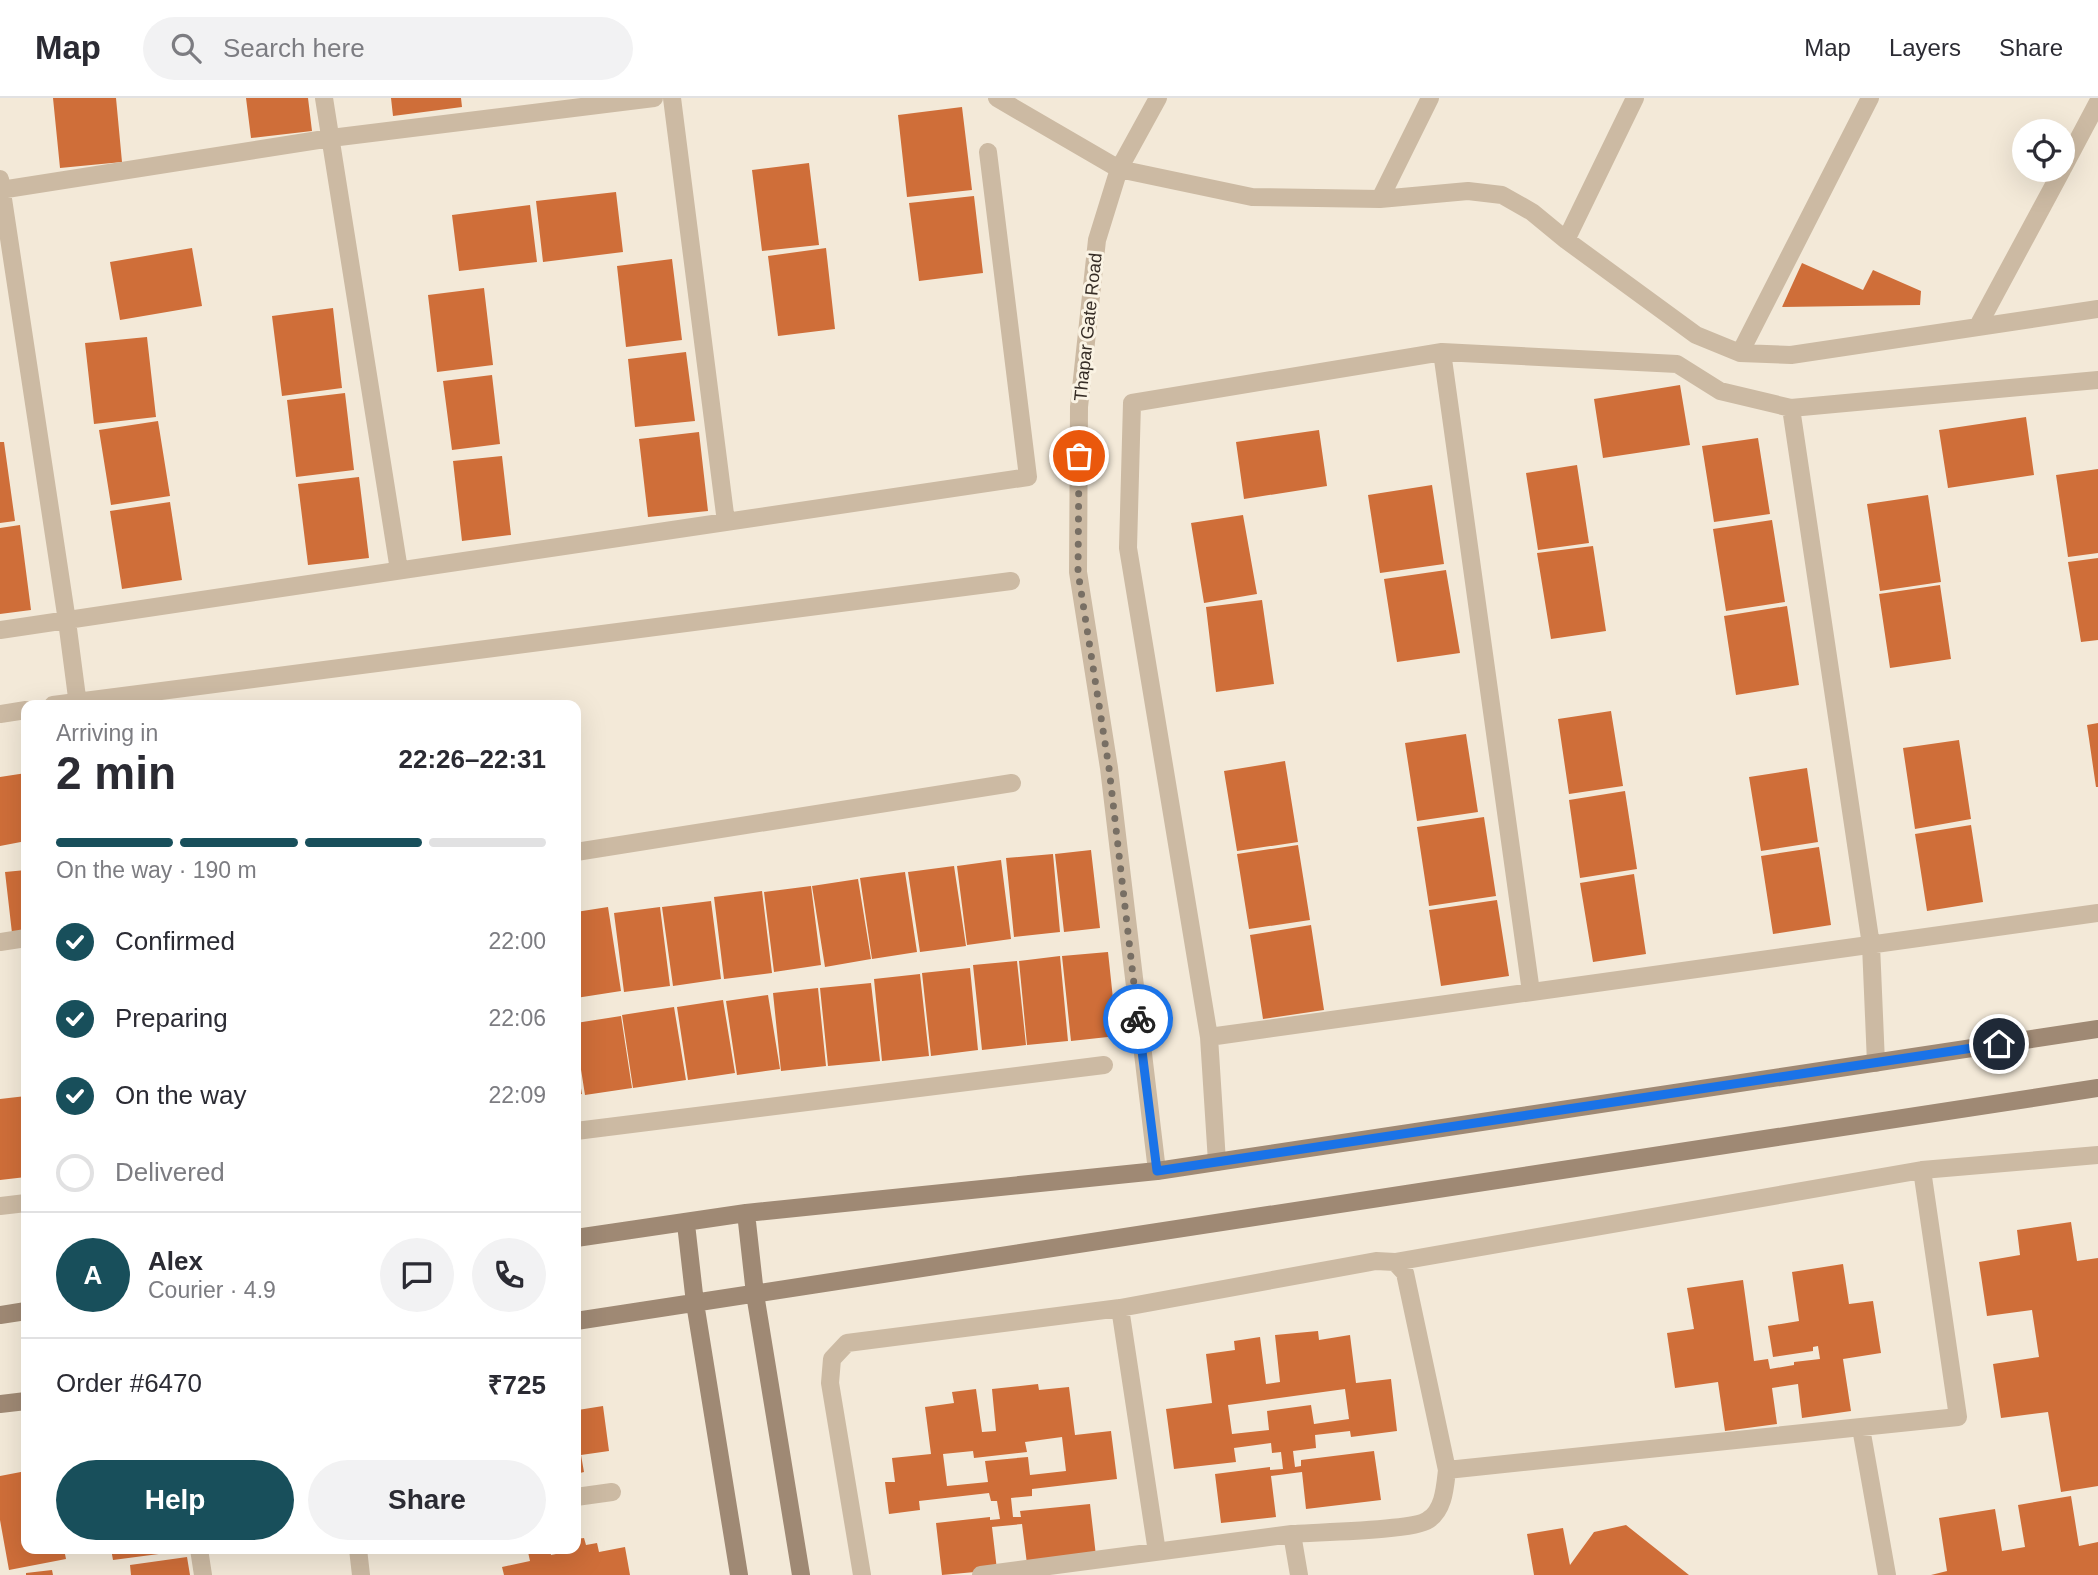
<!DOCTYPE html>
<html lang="en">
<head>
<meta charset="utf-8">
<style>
  body { margin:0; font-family:Arial,sans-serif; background:#f2f2f3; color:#2b2b33; height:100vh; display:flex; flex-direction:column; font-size:26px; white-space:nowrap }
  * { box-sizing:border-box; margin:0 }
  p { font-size:23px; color:#7c7c81 }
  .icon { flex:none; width:38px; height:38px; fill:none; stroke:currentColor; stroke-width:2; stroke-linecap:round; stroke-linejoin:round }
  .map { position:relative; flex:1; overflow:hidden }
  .drawer { position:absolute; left:21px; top:602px; width:560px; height:854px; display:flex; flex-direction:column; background:#fff; border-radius:14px; box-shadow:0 7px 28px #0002 }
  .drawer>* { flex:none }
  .fabs { position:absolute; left:2012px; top:21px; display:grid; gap:14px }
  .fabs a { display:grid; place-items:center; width:63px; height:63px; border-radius:50%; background:#fff; box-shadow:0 7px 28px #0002; font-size:35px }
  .pin { position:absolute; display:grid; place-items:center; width:60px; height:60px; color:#fff; margin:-30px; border:4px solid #fff; border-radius:50%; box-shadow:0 2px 7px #0007 }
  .courier { position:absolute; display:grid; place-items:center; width:70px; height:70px; margin:-35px; border:5px solid #1a73e8; border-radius:50%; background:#fff; color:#222; box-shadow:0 2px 9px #0007 }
  .overview em { font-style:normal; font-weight:700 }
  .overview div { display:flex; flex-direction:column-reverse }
  .overview { display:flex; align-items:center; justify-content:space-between; height:119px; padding:0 35px }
  h1 { font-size:46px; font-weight:700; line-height:52px }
  .bar { display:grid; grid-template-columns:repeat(4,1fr); gap:10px 7px; align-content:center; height:84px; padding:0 35px }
  .bar i { height:9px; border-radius:5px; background:#e1e1e2 }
  .bar .on { background:#184f5b }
  .bar p { grid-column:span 4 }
  .line { display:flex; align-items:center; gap:18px; padding:0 35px; border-top:2px solid #e1e1e2 }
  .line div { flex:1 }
  .round { display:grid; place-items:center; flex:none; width:74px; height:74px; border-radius:37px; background:#f2f2f3 }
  ol { padding:0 35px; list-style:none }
  li { display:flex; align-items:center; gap:21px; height:77px }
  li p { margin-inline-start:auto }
  li .icon { padding:7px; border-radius:50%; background:#184f5b; color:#fff; stroke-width:4 }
  li:last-child { color:#7c7c81 }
  li i { width:38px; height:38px; border:4px solid #e1e1e2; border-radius:50% }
  .button { display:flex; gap:14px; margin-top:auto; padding:14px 35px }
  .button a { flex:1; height:80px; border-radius:42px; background:#184f5b; color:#fff; font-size:28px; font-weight:700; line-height:80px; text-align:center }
  .button a+a { background:#f2f2f3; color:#2b2b33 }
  header { display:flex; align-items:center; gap:42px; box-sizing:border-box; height:98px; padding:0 35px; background:#fff; border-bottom:2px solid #e1e1e2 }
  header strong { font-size:33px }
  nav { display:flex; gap:38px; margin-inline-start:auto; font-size:24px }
  .search { width:490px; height:63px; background:#f2f2f3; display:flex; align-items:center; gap:18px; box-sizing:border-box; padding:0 24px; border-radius:38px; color:#7c7c81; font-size:26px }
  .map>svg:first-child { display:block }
</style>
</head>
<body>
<header>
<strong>Map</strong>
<div class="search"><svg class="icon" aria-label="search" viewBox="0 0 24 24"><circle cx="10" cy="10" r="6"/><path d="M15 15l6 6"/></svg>Search here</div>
<nav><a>Map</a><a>Layers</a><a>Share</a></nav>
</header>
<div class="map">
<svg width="2098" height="1477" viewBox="0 0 2098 1477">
  <rect width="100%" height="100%" fill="#f3e9d8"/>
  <path fill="#cf6e39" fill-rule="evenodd" d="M53 0H116L122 64 60 70Z
    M246 0H308L312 33 251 40Z
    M391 0H461L462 9 393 18Z
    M962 9 972 92 907 99 898 17Z
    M809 65 819 147 762 153 752 72Z
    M616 94 623 154 543 164 536 103Z
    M974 98 983 175 919 183 909 105Z
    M530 107 537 164 459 173 452 117Z
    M192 150 202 208 120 222 110 164Z
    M826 150 835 231 778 238 768 158Z
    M672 161 682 242 626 249 617 168Z
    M1802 165 1863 192 1873 172 1921 193 1920 207 1782 209Z
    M484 190 493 267 437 274 428 197Z
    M333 210 342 290 282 298 272 218Z
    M147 239 156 319 94 326 85 245Z
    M686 254 695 323 635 329 628 261Z
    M492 277 500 346 452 352 443 283Z
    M1680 287 1690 347 1603 360 1594 301Z
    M345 295 354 372 296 379 287 302Z
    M2026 319 2034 377 1948 390 1939 332Z
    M158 323 170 398 111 407 99 332Z
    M1319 332 1327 388 1244 401 1236 344Z
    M699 334 708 413 648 419 639 341Z
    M1758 340 1770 416 1714 424 1702 348Z
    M0 344H4L15 423 0 425Z
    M502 358 511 437 462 443 453 363Z
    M1577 367 1589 445 1538 452 1526 375Z
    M2098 371V455L2068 459 2056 377Z
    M359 379 369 460 308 467 298 386Z
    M1432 387 1444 466 1380 475 1368 397Z
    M1928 397 1941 484 1880 493 1867 406Z
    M170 404 182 482 122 491 110 413Z
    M1243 417 1257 496 1204 505 1191 425Z
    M1772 422 1785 504 1726 513 1713 431Z
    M20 427 31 512 0 516V430Z
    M1593 448 1606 533 1551 541 1537 455Z
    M2098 460V542L2081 544 2068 464Z
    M1446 472 1460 555 1397 564 1384 481Z
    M1940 487 1951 561 1890 570 1879 496Z
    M1262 502 1274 586 1216 594 1206 509Z
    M1787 508 1799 587 1736 597 1724 518Z
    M1611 613 1623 688 1569 696 1558 621Z
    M2098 625V689H2096L2087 627Z
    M1466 636 1478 714 1417 723 1405 645Z
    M1959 642 1971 721 1915 731 1903 650Z
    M1285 663 1298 744 1237 753 1224 673Z
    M1807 670 1818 744 1761 753 1749 679Z
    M26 675V743L0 748V679Z
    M1625 693 1637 771 1580 780 1569 702Z
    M1484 719 1496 798 1429 808 1417 729Z
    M1971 727 1983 804 1927 813 1915 736Z
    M1298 747 1310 822 1249 831 1237 756Z
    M1819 749 1831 827 1773 836 1761 758Z
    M1091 752 1100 830 1064 834 1055 756Z
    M1053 756 1060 834 1014 839 1006 760Z
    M1001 762 1011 841 967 847 957 768Z
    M954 768 966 848 920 854 908 774Z
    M26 772V833L12 835 5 774Z
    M905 774 917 854 872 861 860 780Z
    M1634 776 1646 856 1593 864 1580 785Z
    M858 781 871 861 825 869 812 788Z
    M811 788 821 867 774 874 764 794Z
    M762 793 772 875 724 881 714 799Z
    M1497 802 1509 878 1441 888 1429 812Z
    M711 803 721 881 673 888 662 809Z
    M608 809 621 893 576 900V814Z
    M660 809 670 888 624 894 614 815Z
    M1311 827 1324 912 1263 921 1250 837Z
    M1108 854 1117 938 1071 943 1062 858Z
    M1060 858 1068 943 1027 947 1019 863Z
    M1017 863 1026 947 982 952 973 867Z
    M970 870 978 952 931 958 922 875Z
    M920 876 929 958 882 963 874 881Z
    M871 885 880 963 828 968 820 890Z
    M818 890 826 968 781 973 773 895Z
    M768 897 780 971 737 977 726 903Z
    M723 902 735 975 688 982 677 909Z
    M674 909 686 982 633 990 622 917Z
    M621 918 632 990 585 997 576 940V925Z
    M577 967 582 996 576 997V968Z
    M26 998V1079L0 1082V1001Z
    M2071 1124 2077 1163 2098 1160V1388L2061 1394 2048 1314 2001 1320 1993 1266 2039 1259 2032 1212 1987 1218 1979 1164 2020 1157 2017 1132Z
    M1843 1166 1849 1206 1873 1203 1881 1255 1843 1261 1851 1313 1802 1320 1798 1286 1772 1290 1777 1326 1725 1333 1718 1284 1675 1290 1667 1235 1694 1231 1687 1190 1743 1182 1754 1263 1768 1261 1770 1271 1794 1267V1264L1820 1261 1818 1248 1813 1249V1253L1773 1259 1768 1228 1799 1223 1792 1174Z
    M1318 1233 1319 1242 1350 1237 1356 1285 1391 1281 1397 1333 1351 1339 1350 1333 1315 1337 1316 1350 1293 1353 1295 1369 1301 1368V1362L1374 1353 1381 1402 1306 1411 1302 1374 1271 1378 1276 1419 1221 1425 1215 1376 1270 1369V1372L1283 1371 1281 1354 1272 1355 1271 1345 1234 1350 1236 1364 1174 1371 1166 1311 1212 1305 1206 1256 1235 1252 1234 1243 1260 1239 1266 1286 1280 1284 1275 1237ZM1345 1291 1349 1321 1314 1326 1311 1307 1267 1313 1269 1332 1232 1336 1228 1307Z
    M1038 1286 1039 1292 1069 1289 1075 1337 1111 1333 1117 1381 1032 1391V1398L1011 1400 1013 1419H1021L1020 1413 1090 1406 1096 1458 1027 1466 1022 1426 992 1429 997 1472 942 1477 936 1425 990 1419V1422L1000 1421 997 1403H991L989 1395 919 1403 920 1412 889 1416 885 1384H895L892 1360 931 1356 925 1309 954 1305 952 1294 976 1291 982 1334 996 1333 992 1291ZM1062 1339 1066 1373 1030 1377 1028 1359 985 1363 988 1384 947 1388 943 1356 973 1353 974 1360 1027 1354 1025 1344Z
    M603 1308 609 1353 581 1357 584 1374 576 1376V1323H579L578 1312Z
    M26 1373V1451H64L66 1461 9 1472 0 1422V1378Z
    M2071 1398 2079 1448 2098 1444V1477H1931L1947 1473 1939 1420 1995 1411 2002 1453 2025 1449 2018 1407Z
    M1626 1427 1689 1477H1534L1527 1436 1563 1430 1570 1467 1594 1434Z
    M584 1440 586 1447 597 1445 599 1454 625 1449 630 1477H504L502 1469 530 1463 528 1454 550 1451 551 1457 576 1452V1441Z
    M111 1451H173L174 1454 113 1462Z
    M187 1459 190 1477H131L130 1467Z
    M52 1472 53 1477H26V1475Z"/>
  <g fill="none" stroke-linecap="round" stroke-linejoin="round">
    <path stroke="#ccbaa3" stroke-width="18" d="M324 0 399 472
      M672 0 726 424
      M997 0 1119 71 1252 99 1380 101 1468 93 1502 97 1532 114 1566 142 1696 237 1740 255 1791 257 2098 211
      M2063 70 2098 4
      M0 81 67 523 78 607
      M0 92 331 40 654 0
      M1380 101 1430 0
      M1566 142 1635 0
      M1978 228 2062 72
      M1442 254 1531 894
      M1740 255 1870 0
      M1791 310 1871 847 1876 965
      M0 532 1028 379 988 54
      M53 607 1011 483
      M0 616 26 612
      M576 754 1012 685
      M0 844 26 840
      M1209 939 2098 815
      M576 1033 1104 967
      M1217 1064 1209 939 1128 450 1132 305 1442 254 1677 266 1720 293 1791 310 2098 282
      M1157 1073 1109 670 1078 474 1079 309 1097 142 1119 71 1158 0
      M0 1108 26 1105
      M1395 1164 1922 1072 2098 1057
      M1120 1210 1157 1454
      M1861 1330 1887 1477
      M1447 1372 1958 1319 1922 1072
      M576 1399 612 1394
      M199 1451 203 1477
      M358 1451 361 1477
      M862 1477 830 1285 832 1261 847 1245 1120 1210 1376 1163 1395 1164 1405 1175 1447 1372C1445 1389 1444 1412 1428 1422 1413 1433 1316 1434 1292 1436L1299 1477
      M981 1477 1292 1436"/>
    <path stroke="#9f8974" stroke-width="18" d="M746 1115 755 1196 801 1477
      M686 1126 695 1205 739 1477
      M576 1140 746 1115 1157 1073 2098 931
      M0 1217 26 1213
      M576 1223 2098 990
      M0 1306 26 1303"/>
  </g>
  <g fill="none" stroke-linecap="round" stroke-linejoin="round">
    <path stroke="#786f64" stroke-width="7" stroke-dasharray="0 12.6" d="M1079 358 1078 474 1109 670 1138 921"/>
    <path stroke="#1a73e8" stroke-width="9" d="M1138 921 1157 1073 1999 946"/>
  </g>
  <g text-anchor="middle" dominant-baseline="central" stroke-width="6" stroke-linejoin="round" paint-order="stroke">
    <g font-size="18" fill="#362d26" stroke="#faf3e4">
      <text transform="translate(1088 229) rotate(-84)">Thapar Gate Road</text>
    </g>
  </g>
</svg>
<div class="fabs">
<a><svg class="icon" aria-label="locate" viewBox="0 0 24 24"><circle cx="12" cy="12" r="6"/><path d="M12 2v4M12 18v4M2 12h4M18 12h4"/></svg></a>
</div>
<div class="pin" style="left:1079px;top:358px;background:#ea580c"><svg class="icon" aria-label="bag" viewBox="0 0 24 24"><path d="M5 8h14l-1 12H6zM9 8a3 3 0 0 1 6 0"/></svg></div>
<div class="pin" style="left:1999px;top:946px;background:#1f2937"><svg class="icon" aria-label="home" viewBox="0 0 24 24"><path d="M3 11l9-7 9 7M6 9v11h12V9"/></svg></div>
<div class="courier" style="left:1138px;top:921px"><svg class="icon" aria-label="bike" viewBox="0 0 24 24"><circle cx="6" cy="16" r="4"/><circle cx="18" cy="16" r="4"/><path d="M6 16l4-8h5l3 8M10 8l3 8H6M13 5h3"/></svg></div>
<section class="drawer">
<div class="overview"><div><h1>2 min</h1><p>Arriving in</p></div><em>22:26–22:31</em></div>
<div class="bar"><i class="on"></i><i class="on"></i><i class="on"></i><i></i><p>On the way · 190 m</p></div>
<ol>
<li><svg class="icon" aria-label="check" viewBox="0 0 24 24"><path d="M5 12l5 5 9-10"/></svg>Confirmed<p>22:00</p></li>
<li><svg class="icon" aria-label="check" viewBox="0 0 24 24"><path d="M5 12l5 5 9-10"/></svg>Preparing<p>22:06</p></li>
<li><svg class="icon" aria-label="check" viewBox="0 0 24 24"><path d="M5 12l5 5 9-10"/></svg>On the way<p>22:09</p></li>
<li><i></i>Delivered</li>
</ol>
<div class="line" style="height:126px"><b class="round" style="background:#184f5b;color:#fff">A</b><div><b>Alex</b><p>Courier · 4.9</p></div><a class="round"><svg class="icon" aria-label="chat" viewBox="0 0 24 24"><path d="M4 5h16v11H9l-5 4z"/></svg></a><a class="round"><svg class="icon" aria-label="phone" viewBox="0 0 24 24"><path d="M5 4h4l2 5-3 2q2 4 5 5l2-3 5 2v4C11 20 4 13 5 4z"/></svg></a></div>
<div class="line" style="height:91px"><div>Order #6470</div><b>₹725</b></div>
<div class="button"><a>Help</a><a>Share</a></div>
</section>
</div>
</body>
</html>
